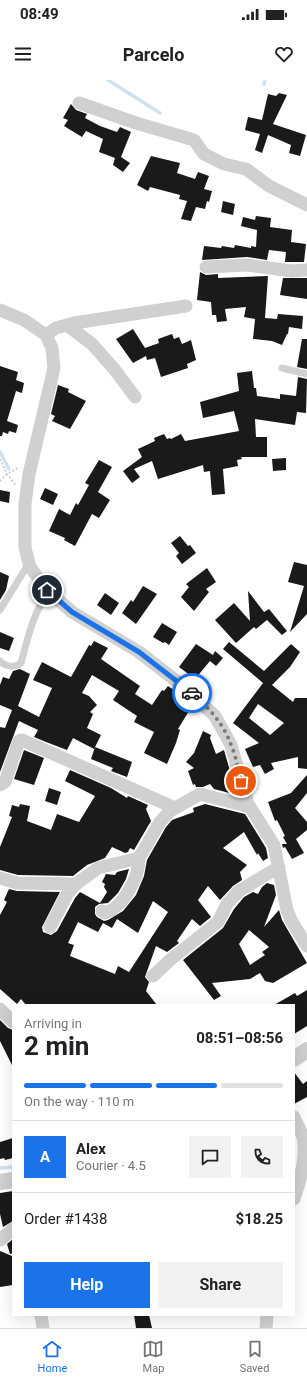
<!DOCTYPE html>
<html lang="en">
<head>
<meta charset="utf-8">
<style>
  body { margin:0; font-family:Roboto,sans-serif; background:#f2f2f2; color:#202124; height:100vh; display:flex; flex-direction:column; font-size:15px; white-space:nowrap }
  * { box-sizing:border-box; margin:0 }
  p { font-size:13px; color:#757577 }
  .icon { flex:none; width:22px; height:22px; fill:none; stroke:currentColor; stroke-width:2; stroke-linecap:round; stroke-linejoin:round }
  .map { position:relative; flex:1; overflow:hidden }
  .panel { position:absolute; left:12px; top:924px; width:283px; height:312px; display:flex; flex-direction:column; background:#fff; border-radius:0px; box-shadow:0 4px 16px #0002 }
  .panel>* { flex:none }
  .pin { position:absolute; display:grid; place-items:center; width:34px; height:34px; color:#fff; margin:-17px; border:2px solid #fff; border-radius:50%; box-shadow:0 1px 4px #0007 }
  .courier { position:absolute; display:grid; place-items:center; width:40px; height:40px; margin:-20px; border:3px solid #1a73e8; border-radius:50%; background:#fff; color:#222; box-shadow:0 1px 5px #0007 }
  .head em { font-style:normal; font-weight:700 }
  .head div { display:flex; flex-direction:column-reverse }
  .head { display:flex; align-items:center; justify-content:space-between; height:68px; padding:0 12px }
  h1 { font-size:26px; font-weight:700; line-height:30px }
  .bar { display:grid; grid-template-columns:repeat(4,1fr); gap:6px 4px; align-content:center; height:48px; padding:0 12px }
  .bar i { height:5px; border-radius:3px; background:#e0e0e0 }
  .bar .on { background:#1a73e8 }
  .bar p { grid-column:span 4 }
  .line { display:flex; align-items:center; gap:10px; padding:0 12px; border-top:1px solid #e0e0e0 }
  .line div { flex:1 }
  .round { display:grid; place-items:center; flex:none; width:42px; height:42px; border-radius:0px; background:#f2f2f2 }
  .cta { display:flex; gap:8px; margin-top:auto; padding:8px 12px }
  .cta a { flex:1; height:46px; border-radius:0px; background:#1a73e8; color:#fff; font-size:16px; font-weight:700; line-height:46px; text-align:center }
  .cta a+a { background:#f2f2f2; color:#202124 }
  .status { display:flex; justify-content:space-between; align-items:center; height:28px; padding:0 20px; background:#fff; direction:ltr }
  .status svg { height:11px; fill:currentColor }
  header { display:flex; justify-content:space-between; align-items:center; height:52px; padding:0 12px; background:#fff; font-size:18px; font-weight:700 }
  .tab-bar { display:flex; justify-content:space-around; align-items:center; height:56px; border-top:1px solid #e0e0e0; background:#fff; font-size:11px; color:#757577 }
  .tab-bar a { display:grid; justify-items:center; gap:2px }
  .tab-bar .on { color:#1a73e8 }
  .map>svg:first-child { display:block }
</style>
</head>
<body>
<div class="status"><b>08:49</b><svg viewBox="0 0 49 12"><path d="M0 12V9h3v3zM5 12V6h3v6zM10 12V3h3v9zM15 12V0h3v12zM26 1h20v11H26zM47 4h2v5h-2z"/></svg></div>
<header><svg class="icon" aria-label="menu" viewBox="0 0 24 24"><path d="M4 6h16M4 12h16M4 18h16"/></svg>Parcelo<svg class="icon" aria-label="heart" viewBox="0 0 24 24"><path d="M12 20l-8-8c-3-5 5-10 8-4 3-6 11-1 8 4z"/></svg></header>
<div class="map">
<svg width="307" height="1248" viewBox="0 0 307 1248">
  <rect width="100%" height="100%" fill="#fff"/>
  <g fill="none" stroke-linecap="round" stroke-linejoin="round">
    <path stroke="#cfe2ee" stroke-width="3.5" d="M108 0 160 33
      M264 4 265 0
      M0 372 9 389
      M0 1088 13 1087"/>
  </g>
  <path fill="#1a1a1a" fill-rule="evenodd" d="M279 13 287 15 273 44 306 55 300 76 289 73 291 65 268 55 262 73 255 70 260 54 245 50 248 37 262 40 268 14 276 16Z
    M71 24 76 30 87 34 85 38 100 46 117 52 120 47 131 52 121 77 130 83 123 92 113 85 115 78 99 72 103 59 86 51 82 57 64 46 68 40 63 38Z
    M151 76 180 83 177 93 195 99 198 92 209 96 204 109 212 111 209 122 207 121 205 129 196 127 191 141 181 139 187 121 179 119 180 115 150 107 148 111 137 105Z
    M223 121 235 124 233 135 221 132Z
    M256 136 271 138 270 147 292 150 291 162 306 164 304 182H285L286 172 269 170 267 180 247 177 202 180 204 166 221 168 222 166 234 168 235 165 251 168V166L256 167 257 150 241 146 243 137 255 140Z
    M200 192 206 195 218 194V198L268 196 265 238 277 239 278 234 303 236 302 249 289 247 288 254H287L282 265 272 261 253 259 255 239 244 237 246 227 225 229 227 241 217 242 216 235H212L211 222 197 220Z
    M283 198H307V219L280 215Z
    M133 249 145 268 159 263 158 259 172 254 174 259 179 257 182 264 191 260 196 280 187 284 188 288 161 297 155 278 147 280 146 276 133 283 116 259Z
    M302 259H307V289L297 287Z
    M0 286 18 292 16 300 24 303 22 313 16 311 7 341 18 345 16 353 9 351 8 354 3 352 2 356H0Z
    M252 291 254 308H256L257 316 280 319V314L296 316 298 297 307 299 306 333 297 332 295 345 255 339 256 357H267V377H241L242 379 237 380 238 386 223 389 225 414 212 415 210 391 204 392 203 385 158 399 152 381 134 389 140 397 132 403 123 391 142 377 138 369 155 361 154 358 164 354 167 359 170 358 171 359 181 354 185 361 239 351 234 331 203 338 200 322 239 311 237 293Z
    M58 305 69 309 68 312 86 321 70 349 52 341 55 336 51 334Z
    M286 378V390L273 391 272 379Z
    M99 380 112 387 98 412 110 420 99 438 92 434 75 466 64 460 65 458 49 451 59 429 70 435 76 423 78 425 89 405 85 403Z
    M45 408 58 414 53 425 40 419Z
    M0 410 10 412 9 423 0 421Z
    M180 456 188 466 190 465 196 473 182 484 176 476 179 473 171 463Z
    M294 482 307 485V534L290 552 304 506 288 502Z
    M207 488 216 502 206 509 209 512 194 531 181 517 189 507 186 504Z
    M0 492 9 496 6 510 0 520Z
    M143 506 157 514 136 544 122 533 131 520 133 522Z
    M248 511 264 532 269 529 287 551 282 555 267 540 256 549 254 547 236 563 215 540 234 523 250 541Z
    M105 513 119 523 111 535 97 525Z
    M162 543 177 552 169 565 165 562 163 563 153 557Z
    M0 552 14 558 9 571 0 568Z
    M94 561 108 568 101 579 140 606 135 614 152 625 162 610 164 611 168 606 181 615 179 617 192 626 178 649 180 650 176 663 167 684 144 673 154 652 134 642 137 636 113 620 119 611 92 595 82 613 89 616 97 625 90 632 93 634 87 648 101 655 94 669 73 658 67 670 46 662 34 657 38 650 19 641 0 692V647L5 648 12 630 0 625V605L3 597 9 599 13 591 20 589 30 594 18 626 39 637 52 608 33 600 42 582 71 597 89 565 91 566Z
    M229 562 264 591 291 564 300 572 290 587 272 605 293 622 295 618H307V689L298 688V677L271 683 274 689 265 694 260 685 253 687 245 669 259 663 233 643 263 603 223 569ZM258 624 284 643 270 655 249 638Z
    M196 564 213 575 215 571 223 578 216 586 210 581 195 599 179 587Z
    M203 651 211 655 210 658 216 674 224 670 237 715 214 709 210 704 203 707H196L195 704 193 705 188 691 194 688 186 682 194 673Z
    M95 667 132 682 127 697 111 691 113 688 91 679Z
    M24 670 44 678 34 705 14 699Z
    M70 690 111 708 127 718 128 716 148 725 146 729 151 741 134 770 130 768 128 772 125 773 112 767 105 778 87 785 73 796 18 795 0 790V767L12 737 9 736 12 725 19 727 20 724 30 726 27 741 51 750 57 734 79 742 95 716 65 701Z
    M307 695V713L295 728 307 742V750L296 759 304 773 292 779 285 767 283 768 282 764H287L283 757 285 756 277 740 275 741 268 722 291 713Z
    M49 708 61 712 57 725 45 721Z
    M205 724 245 734 266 768 268 778 263 781 258 773 257 775 244 752 223 768 247 785 240 792 242 800 233 806 220 820 208 806 198 820 211 837 200 846 192 839 177 861 179 863 167 872 156 866 145 897 149 902 146 911 157 925H26L21 919 17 924 0 909V835L7 822 4 820 9 809 17 811 60 812 42 847 43 852 51 855 57 851 75 818 80 812 100 823 107 812 104 807 105 804 102 802 106 794 115 795 117 792 129 789 126 799 118 813 108 823 99 824 95 827V834L97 837 104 841 108 840 123 831 136 815 144 796 147 780 166 747 172 740 194 732 193 728ZM153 821 168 832 129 892 118 886 115 894 70 876 74 865 68 863 78 842 98 852 103 843 112 848 117 839 138 853Z
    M267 803 274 805 276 815 264 847 279 830 282 840 307 883 273 903 265 901 260 893 250 899 212 903 221 916 214 920 183 880 223 848 234 829 244 817 253 812 258 814 262 807ZM249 850 269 867 262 872 265 875 250 885 239 864Z
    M307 910V946L294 954V925H274L295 913 297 916Z
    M0 940 8 948 13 950V987L0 961Z
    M294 992 303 1004 307 1001V1017L294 1024Z
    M13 1058V1078L5 1080 4 1078 0 1079V1062Z
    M13 1111V1141L3 1147 0 1134V1113Z
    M13 1159V1173L10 1174 7 1164Z
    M0 1171 12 1176 13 1185V1205L0 1207Z
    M134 1235H149L152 1248H136Z"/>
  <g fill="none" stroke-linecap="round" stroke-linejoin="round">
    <path stroke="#cdcdcd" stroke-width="2" stroke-dasharray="2 2" stroke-linecap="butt" d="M0 379 7 394 16 406
      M0 401 7 394 18 388"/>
    <path stroke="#d0d0d0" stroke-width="7" d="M282 288 307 294
      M0 530 29 483
      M0 581C6 587 14 588 21 583 28 558 33 532 49 512"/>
    <path stroke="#d0d0d0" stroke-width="13" d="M79 23 136 43 194 60 204 74 224 84 246 89 269 106 307 125
      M206 187 247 185 292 191 307 190
      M0 230 24 240 46 255 52 268 54 288 29 394 25 424V468L30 487 47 510 72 532 139 572 179 603 215 636 231 665 248 724 274 765 287 830 292 842 307 866
      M67 245 92 264 115 290 135 317
      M46 255 56 248 74 243 186 226
      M0 705 5 702 19 661 22 660 175 728
      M0 798 17 803 76 804 98 788 139 778 160 742 170 731 200 714 250 727
      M102 831 105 833C124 827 139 797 139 778
      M50 847 68 813 76 804
      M153 896 170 880 218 842 227 824 239 811 279 787
      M0 929 13 942
      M294 1037C297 1044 301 1051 303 1057 307 1075 300 1102 294 1119
      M0 1160 13 1149
      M41 1235 43 1248
      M266 1248 267 1235"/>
    <path stroke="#d0d0d0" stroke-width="16" d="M294 979 307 970
      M0 1102 13 1100"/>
  </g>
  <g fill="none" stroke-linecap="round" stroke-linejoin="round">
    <path stroke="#7a7a7a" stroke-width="4" stroke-dasharray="0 7.2" d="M192 613C208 627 224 644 231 665 236 676 238 689 241 701"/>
    <path stroke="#1a73e8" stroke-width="5" d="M47 510 72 532 139 572 192 613"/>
  </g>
</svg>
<div class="pin" style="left:241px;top:701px;background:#ea580c"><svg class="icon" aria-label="bag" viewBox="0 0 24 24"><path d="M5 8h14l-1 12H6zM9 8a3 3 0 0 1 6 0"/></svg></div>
<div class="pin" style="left:47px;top:510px;background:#1f2937"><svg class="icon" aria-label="home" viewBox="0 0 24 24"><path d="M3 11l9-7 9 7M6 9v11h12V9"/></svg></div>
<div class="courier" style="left:192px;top:613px"><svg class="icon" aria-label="car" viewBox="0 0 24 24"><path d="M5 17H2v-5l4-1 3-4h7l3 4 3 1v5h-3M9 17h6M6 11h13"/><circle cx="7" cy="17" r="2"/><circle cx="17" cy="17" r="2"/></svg></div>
<section class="panel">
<div class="head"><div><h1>2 min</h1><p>Arriving in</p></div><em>08:51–08:56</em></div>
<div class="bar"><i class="on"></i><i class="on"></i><i class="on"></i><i></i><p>On the way · 110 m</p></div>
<div class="line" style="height:72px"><b class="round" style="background:#1a73e8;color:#fff">A</b><div><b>Alex</b><p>Courier · 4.5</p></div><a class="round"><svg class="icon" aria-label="chat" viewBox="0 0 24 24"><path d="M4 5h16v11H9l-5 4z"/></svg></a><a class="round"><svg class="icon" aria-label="phone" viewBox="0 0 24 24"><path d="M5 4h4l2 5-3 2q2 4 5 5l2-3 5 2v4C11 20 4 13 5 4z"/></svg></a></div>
<div class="line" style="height:52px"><div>Order #1438</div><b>$18.25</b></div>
<div class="cta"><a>Help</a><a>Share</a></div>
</section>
</div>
<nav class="tab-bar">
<a class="on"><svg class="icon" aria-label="home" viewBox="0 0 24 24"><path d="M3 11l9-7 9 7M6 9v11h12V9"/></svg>Home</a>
<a><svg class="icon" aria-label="map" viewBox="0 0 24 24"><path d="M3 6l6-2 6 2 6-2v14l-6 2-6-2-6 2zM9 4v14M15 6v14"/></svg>Map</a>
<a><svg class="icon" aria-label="saved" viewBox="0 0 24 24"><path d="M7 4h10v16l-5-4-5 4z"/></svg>Saved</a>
</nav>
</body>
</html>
